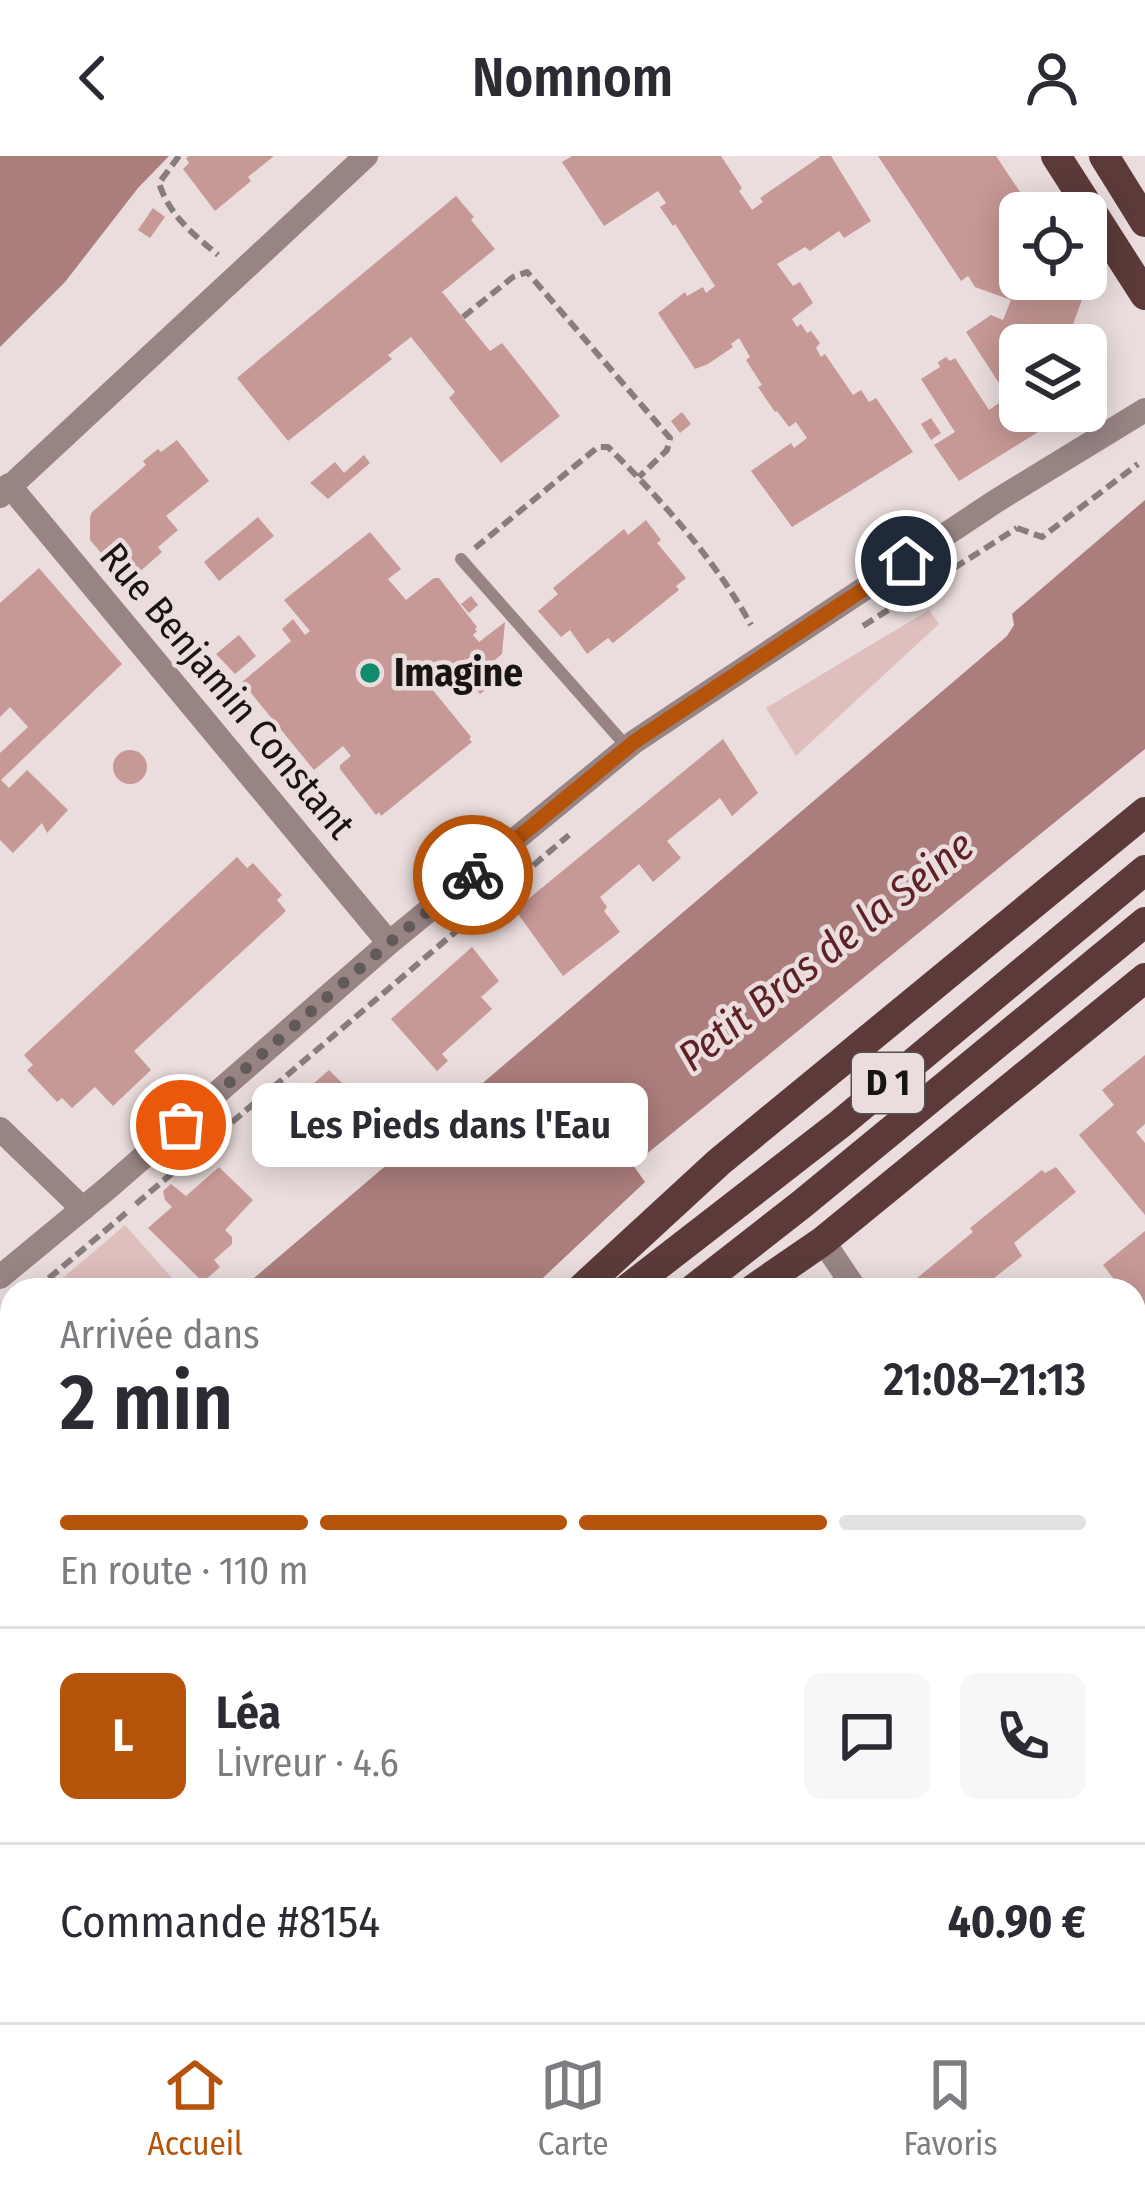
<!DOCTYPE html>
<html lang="fr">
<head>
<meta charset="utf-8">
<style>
  body { margin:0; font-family:"Fira Sans Condensed",sans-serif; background:#f7f7f7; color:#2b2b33; height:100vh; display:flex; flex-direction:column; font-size:45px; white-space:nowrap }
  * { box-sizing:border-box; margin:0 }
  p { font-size:39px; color:#7c7c81 }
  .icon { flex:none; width:66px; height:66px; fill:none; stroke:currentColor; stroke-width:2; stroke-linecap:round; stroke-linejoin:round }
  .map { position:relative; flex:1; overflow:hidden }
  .details { position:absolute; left:0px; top:1122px; width:1146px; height:744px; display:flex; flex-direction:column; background:#fff; border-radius:36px 36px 0 0; box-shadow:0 6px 30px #0003 }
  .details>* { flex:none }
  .controls { position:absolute; left:999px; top:36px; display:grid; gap:24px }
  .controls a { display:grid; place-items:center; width:108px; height:108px; border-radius:18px; background:#fff; box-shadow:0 6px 30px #0003; font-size:60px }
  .pin { position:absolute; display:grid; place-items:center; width:102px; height:102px; color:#fff; margin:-51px; border:6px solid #fff; border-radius:50%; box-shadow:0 3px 12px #0007 }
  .courier { position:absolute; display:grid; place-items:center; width:120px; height:120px; margin:-60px; border:9px solid #b45309; border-radius:50%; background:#fff; color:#222; box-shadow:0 3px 15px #0007 }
  .bubble { position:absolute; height:84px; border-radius:18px; background:#fff; box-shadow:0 6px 30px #0003; font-size:39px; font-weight:600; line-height:84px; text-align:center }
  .headline em { font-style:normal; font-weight:600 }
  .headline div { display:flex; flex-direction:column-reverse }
  .headline { display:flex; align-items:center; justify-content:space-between; height:204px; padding:0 60px }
  h1 { font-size:78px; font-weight:600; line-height:90px }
  .bar { display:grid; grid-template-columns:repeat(4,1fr); gap:18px 12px; align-content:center; height:144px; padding:0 60px }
  .bar i { height:15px; border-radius:9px; background:#e1e1e2 }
  .bar .active { background:#b45309 }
  .bar p { grid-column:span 4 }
  .line { display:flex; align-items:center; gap:30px; padding:0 60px; border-top:3px solid #e1e1e2 }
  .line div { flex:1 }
  .round { display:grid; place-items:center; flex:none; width:126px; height:126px; border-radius:18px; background:#f7f7f7 }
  header { display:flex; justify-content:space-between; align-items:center; height:156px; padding:0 60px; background:#fff; font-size:54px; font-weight:600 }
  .dock { display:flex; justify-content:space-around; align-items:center; height:168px; border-top:3px solid #e1e1e2; background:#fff; font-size:33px; color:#7c7c81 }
  .dock a { display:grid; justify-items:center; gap:6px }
  .dock .active { color:#b45309 }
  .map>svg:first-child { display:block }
</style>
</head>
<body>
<header><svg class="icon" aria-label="back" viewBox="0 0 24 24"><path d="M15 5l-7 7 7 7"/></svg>Nomnom<svg class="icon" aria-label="person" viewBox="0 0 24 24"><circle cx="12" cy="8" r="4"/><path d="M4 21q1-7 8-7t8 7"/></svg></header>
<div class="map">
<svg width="1145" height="1866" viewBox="0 0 1145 1866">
  <rect width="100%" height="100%" fill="#ebdddd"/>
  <path fill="#dfbfbd" d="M929 454 939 468 796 600 766 552Z
    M125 1069 179 1130 174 1134H49Z
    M12 1166V1276L0 1287V1177Z"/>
  <path fill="#ab7e7d" d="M0 0H169L138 32 65 126 0 191Z
    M1145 344V593L633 1009 645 1026 530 1134H240L1007 480 1014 469 1012 458Z
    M12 1315V1525L0 1534V1324Z"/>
  <path fill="#c69896" d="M189 0H274L248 21 251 25 215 55 183 13 189 7 186 2Z
    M572 0H721L742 32 739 35 752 54 763 46 760 42 821 0H831L871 65 844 82 839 75 810 95 805 91 777 108 793 130 800 126 813 147 792 163 797 171 801 168 807 177 811 175 820 187 816 192 821 201 825 198 853 239 861 234 869 246 876 242 913 296 792 371 751 315 791 287 794 292 807 282 796 266 789 271 777 255 775 256 758 231 762 229 746 204 750 201 739 182 731 188 733 191 708 208 695 213 658 157 685 136 687 140 703 131 706 137 715 130 675 68 673 70 660 51 666 47 658 35 604 70 562 6Z
    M878 0H996L1034 57H1020V123H1077L1085 135 1071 174 1068 189H1020V255H1072L959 325 934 289 955 276 921 223 940 211 938 206 946 201 950 205 955 202 989 254 1008 241 966 176 991 159 1003 164 1011 144 975 131 968 120 961 125Z
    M456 40 474 61 471 64 495 93 442 136 490 195 502 187 560 260 501 307 449 242 455 236 411 181 388 199 392 203 288 285 237 222Z
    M153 52 165 61 150 82 138 74Z
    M682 256 691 268 680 277 671 265Z
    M931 262 941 277 931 284 921 268Z
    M177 284 209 325 166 360 178 374 158 391 162 396 127 427 90 384V361L92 356 146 309 143 305 158 293 161 296Z
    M364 299 370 307 328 343 310 327 335 306 344 317Z
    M258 361 274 380 219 425 204 406Z
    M646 364 661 384 657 387 686 422 676 430 679 434 613 487 608 482 587 498 570 474 561 481 538 455 558 438 553 432 624 373 628 379Z
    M370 376 401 413 388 423 406 444 434 422H439L477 471 475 473 477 475 473 479 479 486 505 466 502 498 484 513 495 526 480 538 471 527 460 536 447 521 432 533 471 581 469 583 472 586 381 660 379 656 376 659 340 613V609L351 600 343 590 314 614 242 526 291 485 282 473 293 463 305 479 310 475 284 444Z
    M39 412 122 508 1 624 9 632 27 614 68 654 47 677 42 667 13 697 0 684V597L28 571 10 551 0 561V447Z
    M471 440 478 449 469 457 461 448Z
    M239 479 256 500 235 518 216 498Z
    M723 583 758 637 732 660 720 642 667 685 681 702 653 726 639 708 600 741 607 751 604 755 620 776 563 820 515 754Z
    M113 611a17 17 0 1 1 34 0a17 17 0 1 1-34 0Z
    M237 701 247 712 253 707 282 739 277 744 286 755 134 895 151 914 113 950 95 931 72 952 62 942 57 946 27 914 33 909 24 899Z
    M472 791 499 825 481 841 492 853 442 898 448 905 437 915 391 863Z
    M1145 899V968L1136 976 1145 987V1059L1079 979 1114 949 1102 934Z
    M329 914 389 974 351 1009 288 950Z
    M219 1011 253 1044 225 1074 232 1081V1088L214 1104 220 1111 203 1126 148 1072 172 1051 165 1044 163 1035 171 1028 186 1040Z
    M1056 1011 1076 1036 1014 1087 1022 1100 979 1134H923L916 1123 973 1076 970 1072 1042 1014 1045 1017Z
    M1145 1075V1163L1134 1149V1134H1122L1103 1109Z
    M1134 1300 1145 1317V1476L1134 1483Z
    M12 1784V1854H68L76 1866H0V1793Z
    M261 1854H336L343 1866H251L248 1862Z
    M470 1854H557L565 1866H478Z"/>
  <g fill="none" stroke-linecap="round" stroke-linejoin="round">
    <path stroke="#877d7d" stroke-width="6" stroke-dasharray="12 6" stroke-linecap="butt" d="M179 0 159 27C169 59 193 78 218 99
      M463 161 513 121 527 116 670 282 667 294 639 321
      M1017 372 1042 381 1138 308
      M475 392 598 291H608C659 341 717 406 751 469
      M863 470 1017 372
      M136 1048 569 679
      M35 1134 126 1057
      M0 1164 12 1154"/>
    <path stroke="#998484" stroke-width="12" d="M461 403 627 591"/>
    <path stroke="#998484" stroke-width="24" d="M9 329 389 787
      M0 340 366 0
      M0 973 83 1053
      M823 1085 856 1134
      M0 1121 109 1031 389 787 634 586 996 345 1145 254
      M1134 1552 1145 1568
      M1134 1698 1145 1691
      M408 1854 416 1866
      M896 1866 913 1854"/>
    <path stroke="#5c3a3a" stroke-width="30" d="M1056 0 1145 139
      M1104 0 1145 66
      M580 1134 719 1006 1145 656
      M626 1134 840 968 1145 714
      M692 1134 802 1048 1145 766
      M752 1134 823 1085 1145 822
      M0 1645 12 1636"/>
  </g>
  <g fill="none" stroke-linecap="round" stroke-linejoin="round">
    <path stroke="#625a5a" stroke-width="12" stroke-dasharray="0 21.6" d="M181 969 389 787 473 719"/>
    <path stroke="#b45309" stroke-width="15" d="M473 719 634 586 906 405"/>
  </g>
  <circle fill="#138b6e" stroke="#ebdddd" stroke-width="4.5" cx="370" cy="517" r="12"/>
  <g text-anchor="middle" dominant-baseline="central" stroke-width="9" stroke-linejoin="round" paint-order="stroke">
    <rect fill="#ebdddd" stroke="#575050" stroke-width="3" x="852" y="897" width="72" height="60" rx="9"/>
    <g font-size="36" font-weight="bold" fill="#181414">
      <text x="888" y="927">D 1</text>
    </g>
    <g font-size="39" font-weight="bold" fill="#181414" stroke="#ebdddd" text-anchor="start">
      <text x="394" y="517">Imagine</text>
    </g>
    <g font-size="39" fill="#181414" stroke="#ebdddd">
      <text transform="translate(227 535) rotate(50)">Rue Benjamin Constant</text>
    </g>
    <g font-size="42" font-style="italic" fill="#5d2225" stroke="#ebdddd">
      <text transform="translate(826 795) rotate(-38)">Petit Bras de la Seine</text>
    </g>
  </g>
</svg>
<div class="controls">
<a><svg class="icon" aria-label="locate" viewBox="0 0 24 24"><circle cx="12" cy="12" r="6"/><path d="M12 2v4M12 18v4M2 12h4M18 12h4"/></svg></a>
<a><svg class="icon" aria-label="layers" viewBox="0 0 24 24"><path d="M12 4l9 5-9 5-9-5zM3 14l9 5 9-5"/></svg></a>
</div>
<div class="pin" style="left:181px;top:969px;background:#ea580c"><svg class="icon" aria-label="bag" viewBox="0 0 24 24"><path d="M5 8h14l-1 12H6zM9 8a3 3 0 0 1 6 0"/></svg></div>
<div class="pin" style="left:906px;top:405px;background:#1f2937"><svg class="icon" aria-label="home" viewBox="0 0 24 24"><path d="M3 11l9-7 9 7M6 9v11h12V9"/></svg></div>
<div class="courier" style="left:473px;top:719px"><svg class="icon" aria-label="bike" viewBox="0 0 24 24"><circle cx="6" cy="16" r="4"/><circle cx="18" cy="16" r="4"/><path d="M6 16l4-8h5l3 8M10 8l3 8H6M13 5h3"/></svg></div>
<div class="bubble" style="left:252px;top:927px;width:396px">Les Pieds dans l'Eau</div>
<section class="details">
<div class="headline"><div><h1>2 min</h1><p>Arrivée dans</p></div><em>21:08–21:13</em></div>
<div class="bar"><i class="active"></i><i class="active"></i><i class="active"></i><i></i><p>En route · 110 m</p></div>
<div class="line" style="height:216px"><b class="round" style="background:#b45309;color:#fff">L</b><div><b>Léa</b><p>Livreur · 4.6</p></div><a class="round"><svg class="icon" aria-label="chat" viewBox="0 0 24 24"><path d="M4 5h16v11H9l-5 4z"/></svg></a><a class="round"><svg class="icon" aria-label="phone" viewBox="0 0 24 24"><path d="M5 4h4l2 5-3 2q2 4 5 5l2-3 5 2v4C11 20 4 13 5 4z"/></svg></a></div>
<div class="line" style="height:156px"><div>Commande #8154</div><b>40.90 €</b></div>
</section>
</div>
<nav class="dock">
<a class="active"><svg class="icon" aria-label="home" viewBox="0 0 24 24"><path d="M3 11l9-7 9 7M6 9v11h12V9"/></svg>Accueil</a>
<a><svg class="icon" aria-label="map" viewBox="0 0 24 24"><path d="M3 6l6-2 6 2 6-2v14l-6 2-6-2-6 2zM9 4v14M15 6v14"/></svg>Carte</a>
<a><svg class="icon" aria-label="saved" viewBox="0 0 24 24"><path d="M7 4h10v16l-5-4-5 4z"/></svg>Favoris</a>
</nav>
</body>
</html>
